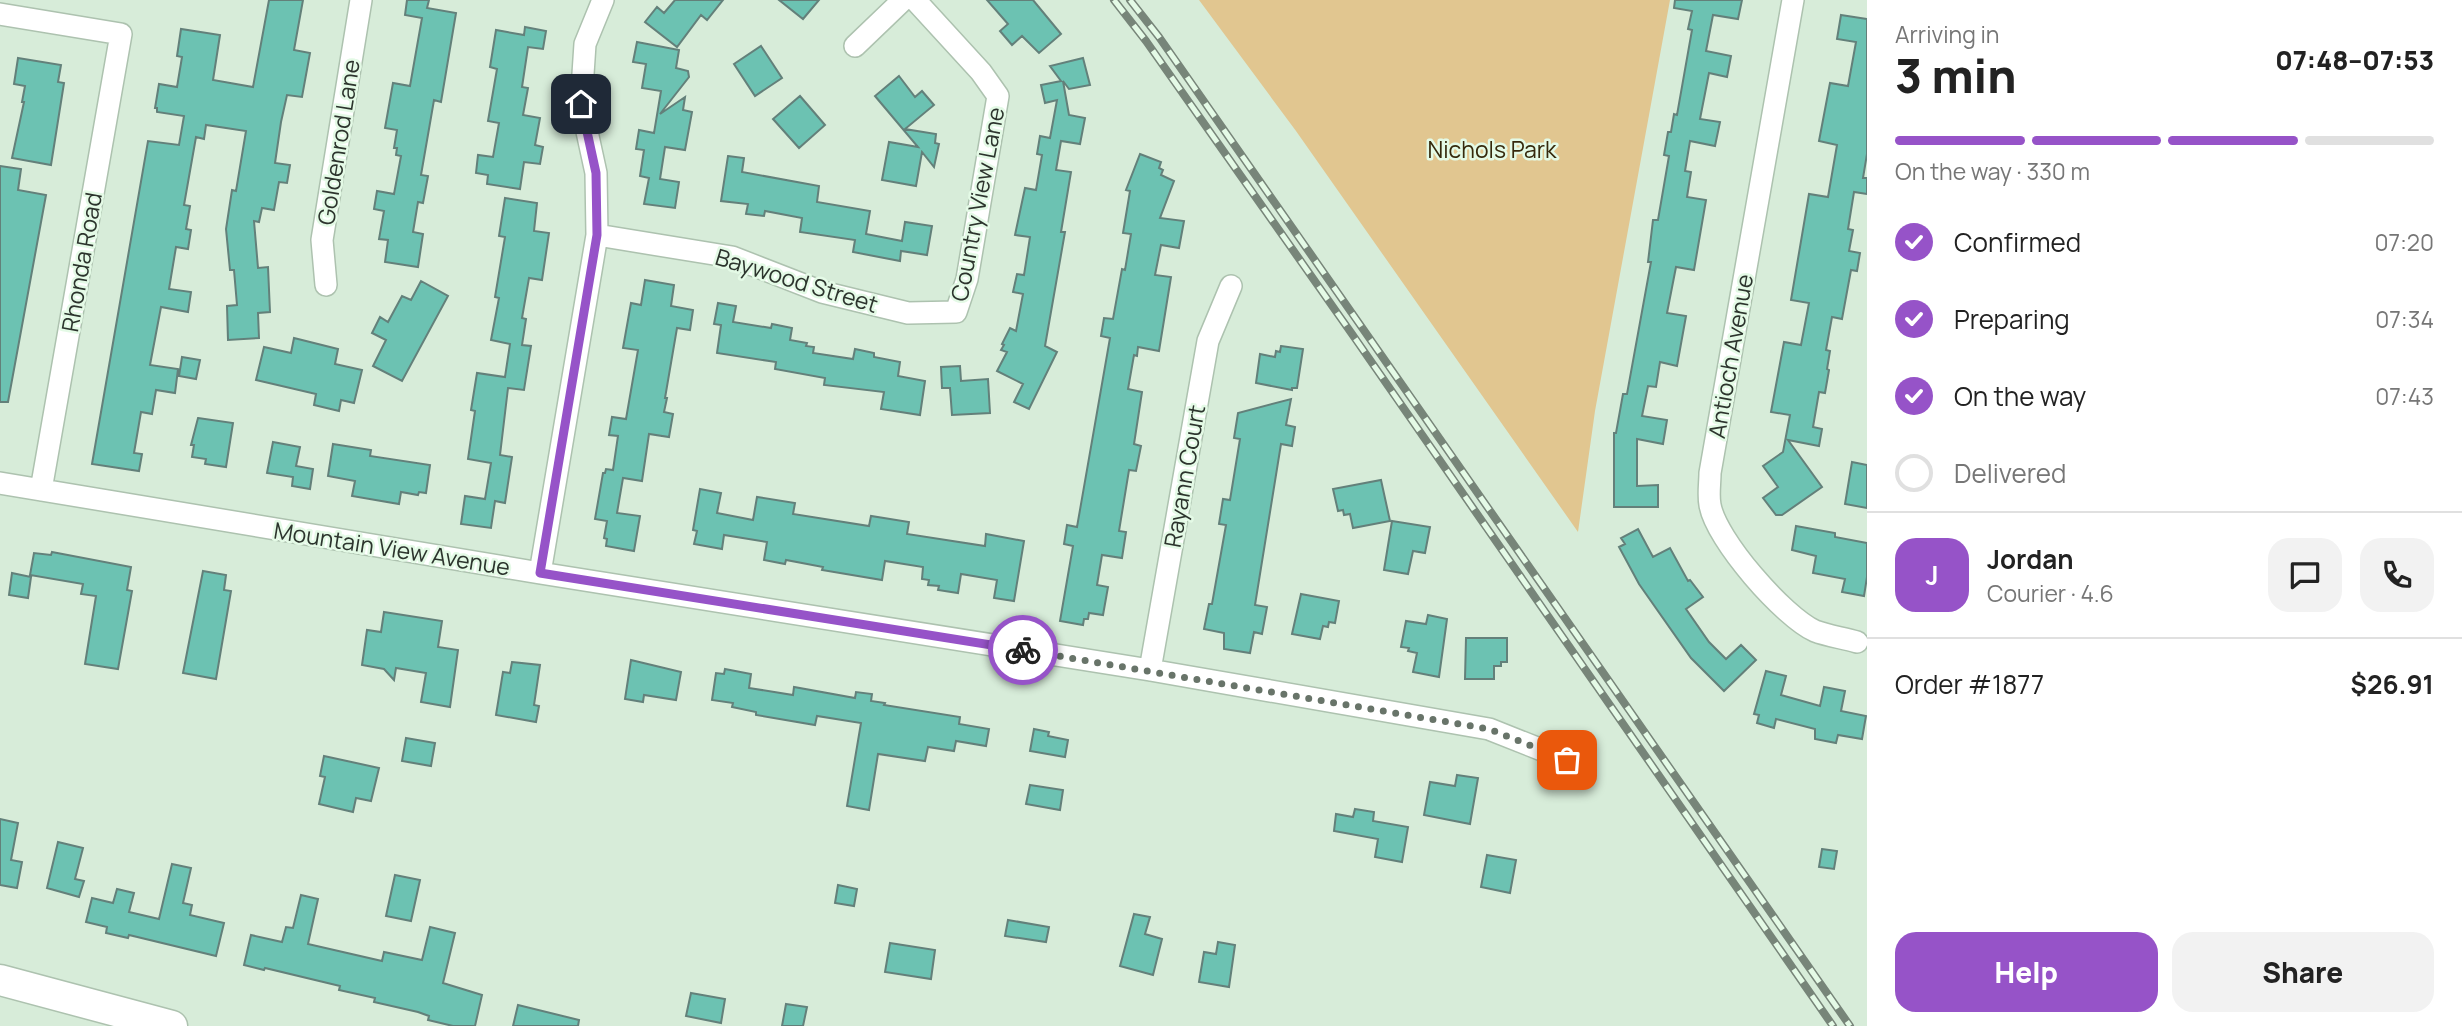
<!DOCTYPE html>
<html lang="en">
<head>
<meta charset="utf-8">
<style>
  body { margin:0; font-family:Manrope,sans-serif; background:#f2f2f2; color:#222; height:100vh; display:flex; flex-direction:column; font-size:26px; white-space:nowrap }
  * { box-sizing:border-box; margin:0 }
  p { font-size:23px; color:#767676 }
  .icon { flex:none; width:38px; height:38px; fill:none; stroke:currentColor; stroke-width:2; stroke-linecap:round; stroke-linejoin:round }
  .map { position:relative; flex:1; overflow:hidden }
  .sheet { display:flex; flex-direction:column; background:#fff; width:595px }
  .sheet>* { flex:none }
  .pin { position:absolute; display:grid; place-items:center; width:60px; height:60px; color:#fff; margin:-30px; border-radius:14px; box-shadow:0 4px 10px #0006 }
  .courier { position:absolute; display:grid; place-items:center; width:70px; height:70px; margin:-35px; border:5px solid #9653c8; border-radius:50%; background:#fff; color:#222; box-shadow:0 2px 9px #0007 }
  .head em { font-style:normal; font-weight:800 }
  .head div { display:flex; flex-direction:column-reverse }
  .head { display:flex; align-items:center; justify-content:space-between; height:119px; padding:0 28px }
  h1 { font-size:46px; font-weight:800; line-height:52px }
  .bar { display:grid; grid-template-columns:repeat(4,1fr); gap:10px 7px; align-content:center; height:84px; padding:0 28px }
  .bar i { height:9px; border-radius:5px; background:#e0e0e0 }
  .bar .current { background:#9653c8 }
  .bar p { grid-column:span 4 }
  .line { display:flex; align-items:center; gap:18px; padding:0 28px; border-top:2px solid #e0e0e0 }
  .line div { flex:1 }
  .round { display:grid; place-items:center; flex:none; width:74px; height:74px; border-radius:21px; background:#f2f2f2 }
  ol { padding:0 28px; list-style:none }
  li { display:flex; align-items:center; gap:21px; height:77px }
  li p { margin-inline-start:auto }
  li .icon { padding:7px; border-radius:50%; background:#9653c8; color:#fff; stroke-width:4 }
  li:last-child { color:#767676 }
  li i { width:38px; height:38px; border:4px solid #e0e0e0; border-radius:50% }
  .button { display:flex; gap:14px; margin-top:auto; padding:14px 28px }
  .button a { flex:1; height:80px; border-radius:21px; background:#9653c8; color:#fff; font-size:28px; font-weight:800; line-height:80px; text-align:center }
  .button a+a { background:#f2f2f2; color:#222 }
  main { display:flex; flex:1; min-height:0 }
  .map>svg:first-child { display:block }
</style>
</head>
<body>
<main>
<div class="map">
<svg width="1867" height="1026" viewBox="0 0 1867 1026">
  <rect width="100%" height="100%" fill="#d7ecd9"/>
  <path fill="#e1c690" d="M1199 0H1670L1595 411 1578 532 1296 131Z"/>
  <path fill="#6cc2b2" stroke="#63807a" stroke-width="2" d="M269 0H303L294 50 310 53 302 97 287 95 281 122 275 163 290 165 287 183 279 182 274 210 262 208 259 222 254 221 258 268 268 267 270 312 258 313 259 338 228 340 227 306 237 305 234 270H230L226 229 232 190 236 191 246 131 206 125 204 139 196 137 184 205 190 206 186 229 191 230 188 249 176 247 169 289 191 292 188 312 161 307 150 365 178 369 175 393 156 390 152 414 141 412 134 453 142 454 139 471 92 464 148 141 179 145 184 116 157 112V108H155L159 84 177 87 182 57 177 56 181 29 220 35 213 80 253 87Z
    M407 0H429L427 8 456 13 441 102 434 100 421 175 428 176 423 203 418 202 413 232 423 234 418 267 385 262 388 240 379 239 384 211 374 209 377 191 394 194 401 156 396 155 397 148H394L397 130 385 128 393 83 410 86 422 18 405 15Z
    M675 0H723L707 20 701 15 677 47 645 22 657 7 664 13Z
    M779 0H819L803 19Z
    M987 0H1033L1061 34 1039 53 1022 36 1012 45 1000 31 1008 24Z
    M1675 0H1742L1738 19 1713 15 1706 51 1731 56 1727 77 1709 73 1700 119 1720 122 1715 146 1690 141 1685 171 1691 172 1687 197 1706 200 1694 270 1676 267 1667 313 1686 316 1677 366 1660 362 1656 387 1648 386 1642 416 1667 420 1663 444 1637 439V486L1658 485V507H1614V433H1616L1623 394H1627L1651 262H1648L1653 220H1658L1669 156 1664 155 1668 132H1671L1674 114 1677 115 1692 30 1688 29 1692 11 1674 8Z
    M1841 15 1867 19V154L1863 178H1867V194L1854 192 1848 229 1853 230 1849 251 1860 253 1857 271 1851 270 1842 319 1832 317 1826 350 1830 351 1827 369 1829 370 1825 393 1819 392 1813 427 1822 429 1819 446 1788 440 1822 487 1782 515H1776L1763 498 1778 487 1763 466 1783 452 1790 415 1771 412 1784 342 1801 345 1809 303 1791 300 1809 194 1828 197 1837 145 1819 141 1830 83 1848 86 1856 42 1837 39Z
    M525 27 546 31 543 49 528 47 522 87 528 88 523 115 540 118 535 145 543 147 540 164 524 162 520 189 487 184 488 175 476 173 478 155 493 157 499 123 488 121 497 69 490 67 496 30 524 35Z
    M637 42 679 50 676 68 688 71 689 77 660 114 685 97 683 110 692 112 685 150 665 147 660 179 679 182 675 208 644 204 649 178 640 176 644 150 636 149 639 130 654 133 661 91 642 88 646 64 633 62Z
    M761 46 782 78 755 96 734 64Z
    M18 58 61 65 58 82 64 83 51 165 12 158 24 102H22L25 86 14 84Z
    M1083 58 1090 85 1069 89 1063 81 1069 115 1085 118 1080 144 1061 141 1056 170 1071 172 1061 232H1065L1045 346 1057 352 1029 409 1014 402 1023 384 997 371 1007 352 1001 350 1004 345 1002 344 1010 328 1016 331 1023 294 1013 292 1017 274 1024 275 1030 237 1015 235 1025 188 1036 190 1042 155 1037 154 1040 136 1050 138 1057 100 1045 103 1041 85 1061 81 1050 66Z
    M899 76 915 97 922 91 934 105 905 129 936 134 935 143 939 144 934 167 922 152 916 186 882 180 889 142 918 147 875 96Z
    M800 96 825 125 799 148 773 119Z
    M1140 154 1161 162 1159 168 1163 170 1161 175 1174 181 1160 218 1184 221 1179 248 1161 245 1155 275 1171 277 1159 351 1138 347 1137 356 1134 355 1128 389 1142 392 1134 444 1141 446 1136 471 1129 470 1119 531 1126 532 1122 558 1102 555 1097 585 1108 587 1103 615 1089 613 1088 619H1084L1083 625 1060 621 1073 546 1064 544 1067 525 1077 527 1110 338 1101 336 1104 318 1113 319 1122 269 1125 270 1131 234 1123 233 1130 191 1126 190Z
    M728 156 744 158 742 172 819 186 817 202 870 211 866 234 902 241 905 222 932 226 927 255 901 251 900 261 853 252 855 240 800 232 802 218 765 211 764 216 746 214 748 204 721 201Z
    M0 166 21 169 18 190 46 195 8 402H0Z
    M505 198 537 203 534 231 549 233 542 280 529 278 522 318 526 319 522 345 531 346 524 390 508 388 500 455 512 457 505 503 495 501 491 528 461 524 465 496 485 499 491 463 468 459 475 411 471 410 477 373 505 377 510 344 491 340 499 298 495 297 505 237 499 236Z
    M645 280 674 285 671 306 693 310 690 330 677 328 665 398H667L664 412 673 414 669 437 649 434 642 481 623 478 617 513 640 516 634 551 606 546 607 539 604 538 607 521 595 519 603 473H605L606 469 613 470 618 436 609 435 612 417 626 419 638 350 623 348 631 303 641 305Z
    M421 281 448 296 402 381 373 366 386 340 372 333 380 317 388 322 402 296 411 300Z
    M718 303 736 306 733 322 771 328 772 324 792 328 790 340 807 343 806 346 814 347 813 353 853 359 855 349 874 353V357L900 362 898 376 925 381 920 415 881 409 884 392 824 385 825 378 775 369 776 362 717 353 721 325 714 324Z
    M294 338 338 349 335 364 362 370 354 403 341 400 339 411 314 405 316 394 256 380 264 347 291 353Z
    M1281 346 1303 349 1297 388H1292V390L1256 383 1260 354 1275 357 1276 351 1280 352Z
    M182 357 200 360 196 379 179 376Z
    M960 366 961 381 988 379 990 413 952 415 950 388H942L941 367Z
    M1291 399 1286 425 1295 427 1292 446 1281 444 1255 605 1267 607 1262 634 1254 632 1250 653 1224 649V633L1204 629 1209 604H1212L1226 525 1219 524 1223 499 1230 500 1240 439 1234 438 1238 413Z
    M198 418 233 423 226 467 205 464 206 459 192 457 194 445H191Z
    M273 442 300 447 296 466 313 469 310 489 292 486 293 477 267 473Z
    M333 444 371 450 370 456 430 465 426 493 419 492 418 495 401 492 399 504 352 496 355 481 328 476Z
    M1852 462 1867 465V508L1845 504Z
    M1381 480 1390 521 1353 528 1350 514 1344 515 1343 510 1338 511 1333 489Z
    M700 489 721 493 717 513 753 520 757 497 795 503 793 514 869 526 871 516 909 522 907 534 985 546 986 534 1024 541 1014 601 994 598 997 580 961 574 958 593 938 590 939 586 928 585 929 580 922 579 923 567 885 561 882 580 822 570 823 567 786 560 785 564 764 560 767 542 724 535 722 549 694 544 697 531 693 530Z
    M1392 521 1430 527 1425 553 1413 551 1408 574 1384 570Z
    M1796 526 1835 533V537L1867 543V577L1864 596 1842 592 1845 579 1813 573 1816 556 1792 550Z
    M1638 529 1653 557 1670 548 1688 581 1690 580 1703 597 1686 609 1709 642 1726 659 1741 645 1756 660 1724 691 1691 658 1639 584 1619 547 1625 544 1621 538Z
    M52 552 131 567 127 590 132 591 118 669 85 664 96 596 81 594 83 584 30 575 34 553 51 555Z
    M203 571 226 575 224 590 231 591 216 679 183 673Z
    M12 573 31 577 28 598 9 595Z
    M1301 594 1339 601 1335 623 1329 622 1328 627 1323 626 1320 639 1292 634Z
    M384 612 442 621 438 647 458 650 450 707 421 702 426 673 396 668 394 680 384 669 362 665 367 630 381 632Z
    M1428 615 1447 619 1439 677 1413 672 1417 653 1408 651 1409 648 1401 647 1406 621 1426 624Z
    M1466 638H1507V662H1501V666H1494V679H1465Z
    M631 660 681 672 676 700 644 695 643 702 625 699Z
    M512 662 540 665 534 705 539 706 536 722 496 715 503 672 510 673Z
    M725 669 751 674 749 688 793 695 794 687 855 698 856 692 872 694 871 701 885 703 884 705 960 717 959 724 989 729 986 746 956 741 954 751 928 747 925 761 878 754 869 810 847 806 861 723 817 716 815 725 756 715V712L732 707 733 703 712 700 716 673 724 674Z
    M1766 671 1786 676 1781 695 1820 706 1824 687 1845 691 1841 711 1866 716 1862 739 1838 735 1836 743 1815 739V729L1776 719 1774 728 1757 723 1759 715 1754 714Z
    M1034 729 1049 732 1048 736 1068 740 1065 757 1030 751Z
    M406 738 435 743 431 766 402 761Z
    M324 756 379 768 371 801 356 798 353 812 319 804 325 777 320 776Z
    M1457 775 1478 778 1470 824 1424 815 1430 782 1455 786Z
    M1030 785 1063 790 1060 810 1026 804Z
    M1355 809 1374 812 1373 821 1408 827 1402 862 1375 857 1378 839 1334 831 1336 814 1353 817Z
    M0 819 18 823 11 860 22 862 17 888 0 885Z
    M58 842 83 848 75 879 84 881 79 897 47 888Z
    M1822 849 1837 851 1834 869 1819 867Z
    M1487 855 1516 860 1510 893 1481 887Z
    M172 864 191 868 183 903 192 905 190 915 224 923 216 956 129 935 128 938 106 933 107 927 86 922 92 898 113 903 117 889 134 893 129 912 159 919Z
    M395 875 420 880 411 921 386 916Z
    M838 885 857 889 854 906 835 903Z
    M301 895 318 899 308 944 382 961 384 952 422 960 430 927 455 933 443 983 482 995 475 1026H453L428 1020 429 1016 418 1012 374 1002 375 998 339 990 340 986 265 968 264 970 244 965 251 935 282 942 286 927 293 928Z
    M1134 914 1150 917 1145 934 1162 939 1153 975 1120 966Z
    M1008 920 1049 927 1046 942 1005 936Z
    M1218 942 1235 945 1229 987 1199 982 1204 952 1216 954Z
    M890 943 935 950 931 979 885 972Z
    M691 993 725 999 721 1023 686 1016Z
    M786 1004 807 1007 803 1026H782Z
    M518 1005 579 1020 578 1026H513Z"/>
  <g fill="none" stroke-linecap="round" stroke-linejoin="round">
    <g stroke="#adc2af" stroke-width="24">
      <path id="minor" d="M1793 0 1710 473C1710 483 1708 495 1710 505 1716 540 1784 617 1815 631 1828 636 1844 638 1857 642
        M0 14 121 34 41 490
        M855 46 903 0
        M597 235 732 257 822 292 908 313 956 312 967 279 998 96 981 72 915 0
        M326 285 322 240 361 0
        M0 483 540 573 1150 670 1489 729 1567 760
        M540 573 597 235 596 173 581 104 585 44 603 0
        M1150 670 1208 341 1231 286"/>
    </g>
    <g stroke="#adc2af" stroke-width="33">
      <path id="secondary" d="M0 980 172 1026"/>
    </g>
    <use href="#minor" stroke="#fff" stroke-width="21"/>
    <use href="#secondary" stroke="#fff" stroke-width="30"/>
    <g stroke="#778579" stroke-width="8">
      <path id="rail" d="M1114 0 1146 41 1352 334 1833 1026
        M1130 0 1159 37 1850 1026"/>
    </g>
    <use href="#rail" stroke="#e4fae6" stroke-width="5" stroke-dasharray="16" stroke-linecap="butt"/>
  </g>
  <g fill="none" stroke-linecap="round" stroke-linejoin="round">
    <path stroke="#687469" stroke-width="7" stroke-dasharray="0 12.6" d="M1023 650 1489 729 1567 760"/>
    <path stroke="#9653c8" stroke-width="9" d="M581 104 596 173 597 235 540 573 1023 650"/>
  </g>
  <g text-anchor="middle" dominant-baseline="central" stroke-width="5" stroke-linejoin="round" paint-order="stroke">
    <g font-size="23" fill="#2c342d" stroke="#e4fae6">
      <text transform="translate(338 142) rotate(-81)">Goldenrod Lane</text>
      <text transform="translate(977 204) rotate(-79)">Country View Lane</text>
      <text transform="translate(81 262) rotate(-80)">Rhonda Road</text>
      <text transform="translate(797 280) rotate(17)">Baywood Street</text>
      <text transform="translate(1730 356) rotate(-80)">Antioch Avenue</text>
      <text transform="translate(1184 476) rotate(-80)">Rayann Court</text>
      <text transform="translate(392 548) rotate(9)">Mountain View Avenue</text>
    </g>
    <g font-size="23" fill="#36290c" stroke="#e4fae6">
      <text x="1492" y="149">Nichols Park</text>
    </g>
  </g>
</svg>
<div class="pin" style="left:1567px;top:760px;background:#ea580c"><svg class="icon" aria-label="bag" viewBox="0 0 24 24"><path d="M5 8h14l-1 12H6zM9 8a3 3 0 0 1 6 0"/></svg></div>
<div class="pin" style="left:581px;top:104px;background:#1f2937"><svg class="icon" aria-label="home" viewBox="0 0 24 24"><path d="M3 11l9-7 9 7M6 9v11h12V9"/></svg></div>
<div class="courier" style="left:1023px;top:650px"><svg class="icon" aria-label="bike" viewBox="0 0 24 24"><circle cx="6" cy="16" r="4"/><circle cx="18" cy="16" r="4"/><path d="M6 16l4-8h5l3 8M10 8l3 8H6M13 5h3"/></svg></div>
</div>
<section class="sheet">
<div class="head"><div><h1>3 min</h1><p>Arriving in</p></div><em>07:48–07:53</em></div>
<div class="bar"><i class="current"></i><i class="current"></i><i class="current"></i><i></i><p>On the way · 330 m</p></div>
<ol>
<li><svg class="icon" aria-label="check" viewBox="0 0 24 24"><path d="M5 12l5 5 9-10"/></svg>Confirmed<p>07:20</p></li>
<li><svg class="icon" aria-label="check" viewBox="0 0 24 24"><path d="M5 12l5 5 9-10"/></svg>Preparing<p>07:34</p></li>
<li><svg class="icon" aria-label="check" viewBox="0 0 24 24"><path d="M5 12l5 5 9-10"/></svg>On the way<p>07:43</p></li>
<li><i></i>Delivered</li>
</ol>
<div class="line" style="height:126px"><b class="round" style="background:#9653c8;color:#fff">J</b><div><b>Jordan</b><p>Courier · 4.6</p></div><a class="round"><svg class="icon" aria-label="chat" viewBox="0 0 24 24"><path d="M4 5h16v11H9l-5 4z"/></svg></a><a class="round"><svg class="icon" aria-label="phone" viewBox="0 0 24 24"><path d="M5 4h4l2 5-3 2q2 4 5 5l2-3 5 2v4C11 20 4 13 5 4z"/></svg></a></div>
<div class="line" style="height:91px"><div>Order #1877</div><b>$26.91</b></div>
<div class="button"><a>Help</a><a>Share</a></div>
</section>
</main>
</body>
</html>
